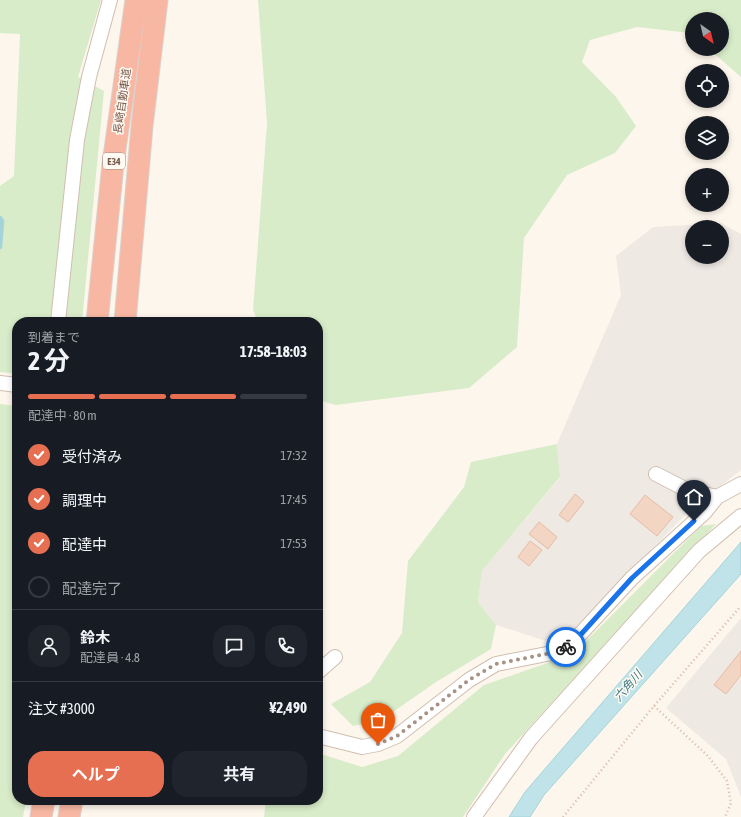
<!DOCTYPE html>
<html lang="ja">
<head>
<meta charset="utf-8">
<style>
  body { margin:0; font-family:"Asap Condensed","Noto Sans JP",sans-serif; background:#20242c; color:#f1f3f6; height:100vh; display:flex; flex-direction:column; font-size:15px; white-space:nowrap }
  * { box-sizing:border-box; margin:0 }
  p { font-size:13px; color:#9ea1a6 }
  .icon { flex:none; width:22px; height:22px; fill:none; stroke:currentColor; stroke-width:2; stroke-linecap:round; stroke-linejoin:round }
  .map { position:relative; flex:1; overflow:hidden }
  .panel { position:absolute; left:12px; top:317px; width:311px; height:488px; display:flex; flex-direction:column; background:#171b24; border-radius:16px; box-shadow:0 2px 6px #0003 }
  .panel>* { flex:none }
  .needle { width:26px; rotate:146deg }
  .fabs { position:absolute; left:685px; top:12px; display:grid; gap:8px }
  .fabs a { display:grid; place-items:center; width:44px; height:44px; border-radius:50%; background:#171b24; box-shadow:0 2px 6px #0003; font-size:20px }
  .pin { position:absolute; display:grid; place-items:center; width:34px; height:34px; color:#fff; margin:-41px -17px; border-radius:50% 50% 50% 0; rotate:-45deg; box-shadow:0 0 4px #0007 }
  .pin .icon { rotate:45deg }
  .courier { position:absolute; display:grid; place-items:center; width:40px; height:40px; margin:-20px; border:3px solid #1a73e8; border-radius:50%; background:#fff; color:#222; box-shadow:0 1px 5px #0007 }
  .head em { font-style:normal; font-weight:700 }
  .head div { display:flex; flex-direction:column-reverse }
  .head { display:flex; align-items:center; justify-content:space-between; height:68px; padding:0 16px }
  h1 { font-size:26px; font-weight:700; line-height:30px }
  .bar { display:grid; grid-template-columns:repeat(4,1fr); gap:6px 4px; align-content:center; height:48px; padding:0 16px }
  .bar i { height:5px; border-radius:3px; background:#363941 }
  .bar .selected { background:#e76f51 }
  .bar p { grid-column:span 4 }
  .line { display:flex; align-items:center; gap:10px; padding:0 16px; border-top:1px solid #363941 }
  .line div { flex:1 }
  .round { display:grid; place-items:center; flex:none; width:42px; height:42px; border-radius:16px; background:#20242c }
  ol { padding:0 16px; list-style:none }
  li { display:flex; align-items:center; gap:12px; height:44px }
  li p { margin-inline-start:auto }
  li .icon { padding:4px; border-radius:50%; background:#e76f51; color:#fff; stroke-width:4 }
  li:last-child { color:#9ea1a6 }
  li i { width:22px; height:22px; border:2px solid #363941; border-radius:50% }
  .button { display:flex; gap:8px; margin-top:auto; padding:8px 16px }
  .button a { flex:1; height:46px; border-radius:16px; background:#e76f51; color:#fff; font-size:16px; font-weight:700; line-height:46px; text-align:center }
  .button a+a { background:#20242c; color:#f1f3f6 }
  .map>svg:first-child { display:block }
</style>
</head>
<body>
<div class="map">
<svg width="741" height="817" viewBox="0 0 741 817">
  <rect width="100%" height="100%" fill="#fdf6ec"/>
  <path fill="#efe9e4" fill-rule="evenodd" d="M721 223 741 234V470L692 508 567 636 546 641 496 625 478 602 482 571 560 478 557 444 621 295 616 256 653 227ZM692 227H722V257H692Z
    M741 618V797L726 759 666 708Z"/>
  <path fill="#d8ecc9" d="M0 0H101L78 77 104 91 82 322H17V374L0 372V186L14 176 20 34 0 33Z
    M258 0H741V77L709 49H722V19H692V35L690 33 637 27 590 40 582 62 616 97 636 126 615 153 567 175 524 238 517 347 469 388 336 405 318 400V322H258L253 310 267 123Z
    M0 404 17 406V800H26L23 817H0Z
    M557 444 560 477 482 571 478 602 496 625 491 649 436 682 380 721 353 726 331 704 370 682 402 633 408 561 464 487 471 462Z
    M716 524 505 754 463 817H264L266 800H318V753L362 767 398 756 484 685 573 654 701 526Z"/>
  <path fill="#bfe3e8" stroke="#a5d3da" d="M741 542V574L544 795 530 817H509L525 792Z"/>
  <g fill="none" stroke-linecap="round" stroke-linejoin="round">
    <path stroke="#a5d3da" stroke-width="4.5" d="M0 218 2 221 0 247"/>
  </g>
  <path fill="#f3d5c3" stroke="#e6bba3" d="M575 494 584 502 568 522 559 515Z
    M645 495 673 517 657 536 630 514Z
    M539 522 557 537 548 549 529 534Z
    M530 541 542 550 529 566 518 557Z
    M741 651V675L726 694 714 685Z"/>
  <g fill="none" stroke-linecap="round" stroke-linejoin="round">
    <g stroke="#d1beb0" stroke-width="16">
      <path id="minor" d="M58 322 77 140 89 77 110 0
        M0 383 17 385
        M656 474 687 490 717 497
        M318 672 335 657
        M318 736 362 747 378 744 397 736 469 680 496 664 557 652 573 642 632 578 705 512 717 497 741 484
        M474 817 531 738 699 551 741 516"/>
    </g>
    <g stroke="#dad1cd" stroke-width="23">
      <path id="highway" d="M97 322 113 164 136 0
        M125 322 142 126 157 0
        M41 817 44 800
        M69 817 72 800"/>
    </g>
    <path stroke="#d9b8a5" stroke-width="2.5" stroke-dasharray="1 3" stroke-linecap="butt" d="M654 706 708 756 727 781 731 803 725 817
      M563 817 654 706 741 606"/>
    <use href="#minor" stroke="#fff" stroke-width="14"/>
    <use href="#highway" stroke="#f7b7a3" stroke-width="21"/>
  </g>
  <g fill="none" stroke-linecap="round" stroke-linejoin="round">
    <path stroke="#a89285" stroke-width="4" stroke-dasharray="0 7.2" d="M378 744 397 736 469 680 496 664 556 652 566 647"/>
    <path stroke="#1a73e8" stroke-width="5" d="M566 647 574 642 632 578 694 521"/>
  </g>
  <g text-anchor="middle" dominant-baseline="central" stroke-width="3" stroke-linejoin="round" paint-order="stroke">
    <rect fill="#fffaf3" stroke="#a28b7f" stroke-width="1" x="103" y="153" width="22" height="16" rx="3"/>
    <g font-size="10" font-weight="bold" fill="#7a5c4d">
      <text x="114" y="161">E34</text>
    </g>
    <g font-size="11" fill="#7a5c4d" stroke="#fffaf3">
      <text transform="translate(122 101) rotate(-82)">長崎自動車道</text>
    </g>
    <g font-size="12" font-style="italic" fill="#437c86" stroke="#fffaf3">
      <text transform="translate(628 686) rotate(-49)">六角川</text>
    </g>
  </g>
</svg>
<div class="fabs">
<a><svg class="needle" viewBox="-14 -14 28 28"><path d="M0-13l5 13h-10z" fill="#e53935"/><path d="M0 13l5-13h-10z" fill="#9ea1a6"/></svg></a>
<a><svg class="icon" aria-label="locate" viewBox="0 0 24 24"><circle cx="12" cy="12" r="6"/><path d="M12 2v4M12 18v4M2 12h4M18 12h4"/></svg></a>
<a><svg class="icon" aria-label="layers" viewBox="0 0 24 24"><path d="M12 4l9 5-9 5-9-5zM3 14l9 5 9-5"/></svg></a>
<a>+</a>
<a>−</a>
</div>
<div class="pin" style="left:378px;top:744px;background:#ea580c"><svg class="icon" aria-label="bag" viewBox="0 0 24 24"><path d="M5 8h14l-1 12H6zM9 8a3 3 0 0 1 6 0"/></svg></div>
<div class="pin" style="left:694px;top:521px;background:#1f2937"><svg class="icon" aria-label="home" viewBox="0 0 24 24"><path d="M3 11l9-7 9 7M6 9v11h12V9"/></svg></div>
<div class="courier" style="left:566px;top:647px"><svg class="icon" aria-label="bike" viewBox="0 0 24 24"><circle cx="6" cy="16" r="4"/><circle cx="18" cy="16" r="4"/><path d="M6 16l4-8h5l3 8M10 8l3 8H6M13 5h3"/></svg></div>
<section class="panel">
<div class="head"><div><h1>2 分</h1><p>到着まで</p></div><em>17:58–18:03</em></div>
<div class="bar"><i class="selected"></i><i class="selected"></i><i class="selected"></i><i></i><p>配達中 · 80 m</p></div>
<ol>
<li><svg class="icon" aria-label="check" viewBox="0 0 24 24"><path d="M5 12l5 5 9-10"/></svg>受付済み<p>17:32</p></li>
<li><svg class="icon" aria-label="check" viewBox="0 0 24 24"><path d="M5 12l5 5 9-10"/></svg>調理中<p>17:45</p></li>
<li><svg class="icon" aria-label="check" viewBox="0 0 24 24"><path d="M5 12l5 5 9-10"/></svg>配達中<p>17:53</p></li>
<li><i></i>配達完了</li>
</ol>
<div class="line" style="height:72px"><a class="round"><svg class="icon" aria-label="person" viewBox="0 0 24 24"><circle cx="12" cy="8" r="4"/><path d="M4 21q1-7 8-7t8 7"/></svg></a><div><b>鈴木</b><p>配達員 · 4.8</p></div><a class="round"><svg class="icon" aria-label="chat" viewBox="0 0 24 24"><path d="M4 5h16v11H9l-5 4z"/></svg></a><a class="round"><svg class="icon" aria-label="phone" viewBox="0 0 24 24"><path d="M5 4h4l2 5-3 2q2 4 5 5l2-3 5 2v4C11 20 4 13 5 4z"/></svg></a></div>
<div class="line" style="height:52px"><div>注文 #3000</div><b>¥2,490</b></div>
<div class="button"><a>ヘルプ</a><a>共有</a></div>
</section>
</div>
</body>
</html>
